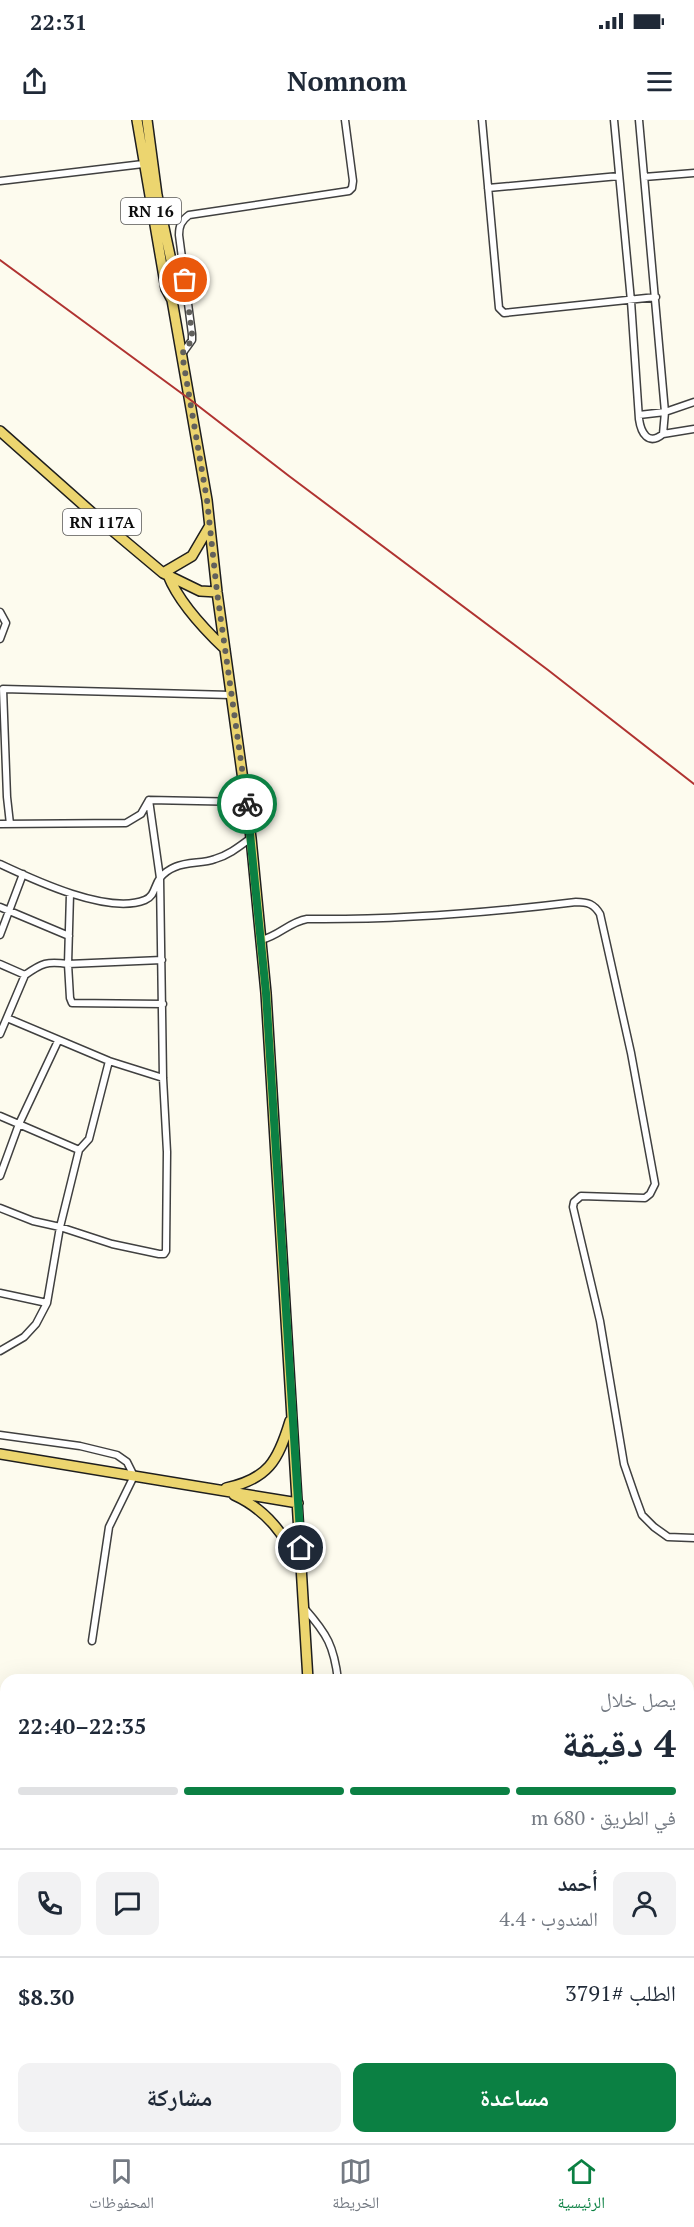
<!DOCTYPE html>
<html lang="ar">
<head>
<meta charset="utf-8">
<style>
  body { margin:0; font-family:"PT Serif","Noto Naskh Arabic",serif; background:#f2f2f3; color:#1f2937; direction:rtl; height:100vh; display:flex; flex-direction:column; font-size:22px; white-space:nowrap }
  * { box-sizing:border-box; margin:0 }
  p { font-size:20px; color:#747a83 }
  .icon { flex:none; width:33px; height:33px; fill:none; stroke:currentColor; stroke-width:2; stroke-linecap:round; stroke-linejoin:round }
  .map { position:relative; flex:1; overflow:hidden; direction:ltr }
  .side { position:absolute; left:0px; top:1554px; width:694px; height:470px; display:flex; flex-direction:column; background:#fff; border-radius:18px 18px 0 0; box-shadow:0 6px 24px #0002; direction:rtl }
  .side>* { flex:none }
  .pin { position:absolute; display:grid; place-items:center; width:51px; height:51px; color:#fff; margin:-26px; border:3px solid #fff; border-radius:50%; box-shadow:0 2px 6px #0007 }
  .courier { position:absolute; display:grid; place-items:center; width:60px; height:60px; margin:-30px; border:4px solid #0b8043; border-radius:50%; background:#fff; color:#222; box-shadow:0 2px 8px #0007 }
  .headline em { font-style:normal; font-weight:700 }
  .headline div { display:flex; flex-direction:column-reverse }
  .headline { display:flex; align-items:center; justify-content:space-between; height:102px; padding:0 18px }
  h1 { font-size:39px; font-weight:700; line-height:45px }
  .bar { display:grid; grid-template-columns:repeat(4,1fr); gap:9px 6px; align-content:center; height:72px; padding:0 18px }
  .bar i { height:8px; border-radius:4px; background:#e0e1e3 }
  .bar .current { background:#0b8043 }
  .bar p { grid-column:span 4 }
  .line { display:flex; align-items:center; gap:15px; padding:0 18px; border-top:2px solid #e0e1e3 }
  .line div { flex:1 }
  .round { display:grid; place-items:center; flex:none; width:63px; height:63px; border-radius:12px; background:#f2f2f3 }
  .primary-button { display:flex; gap:12px; margin-top:auto; padding:12px 18px }
  .primary-button a { flex:1; height:69px; border-radius:12px; background:#0b8043; color:#fff; font-size:24px; font-weight:700; line-height:69px; text-align:center }
  .primary-button a+a { background:#f2f2f3; color:#1f2937 }
  .status { display:flex; justify-content:space-between; align-items:center; height:42px; padding:0 30px; background:#fff; direction:ltr }
  .status svg { height:16px; fill:currentColor }
  header { display:flex; justify-content:space-between; align-items:center; height:78px; padding:0 18px; background:#fff; font-size:27px; font-weight:700 }
  .menu { display:flex; justify-content:space-around; align-items:center; height:84px; border-top:2px solid #e0e1e3; background:#fff; font-size:16px; color:#747a83 }
  .menu a { display:grid; justify-items:center; gap:3px }
  .menu .current { color:#0b8043 }
  .map>svg:first-child { display:block }
</style>
</head>
<body>
<div class="status"><b>22:31</b><svg viewBox="0 0 49 12"><path d="M0 12V9h3v3zM5 12V6h3v6zM10 12V3h3v9zM15 12V0h3v12zM26 1h20v11H26zM47 4h2v5h-2z"/></svg></div>
<header><svg class="icon" aria-label="menu" viewBox="0 0 24 24"><path d="M4 6h16M4 12h16M4 18h16"/></svg>Nomnom<svg class="icon" aria-label="share" viewBox="0 0 24 24"><path d="M12 15V3M7 8l5-5 5 5M5 13v7h14v-7"/></svg></header>
<div class="map">
<svg width="694" height="2023" viewBox="0 0 694 2023">
  <rect width="100%" height="100%" fill="#fdfbee"/>
  <g fill="none" stroke-linecap="round" stroke-linejoin="round">
    <g stroke="#404040" stroke-width="9">
      <path id="minor" d="M482 0 499 188 504 193 656 177
        M614 0 631 181 639 299C641 313 648 326 663 314L665 292 639 0
        M644 57 694 53
        M0 61 143 44
        M488 68 619 56
        M182 234 192 220V214L179 115C179 106 181 101 189 95L349 71 352 68 353 61 345 0
        M639 295 665 292 694 282
        M663 314 694 309
        M0 492 6 503 0 519
        M0 704 126 703 141 694 149 680 246 682
        M10 704 7 677 3 569 231 575
        M0 744C34 760 108 795 145 780 155 776 154 766 160 758 163 754 170 749 175 747 189 741 202 744 215 739 229 735 240 726 251 718
        M0 787 69 816
        M0 815 23 754
        M261 820C279 816 289 802 307 799 397 800 487 793 576 782 588 782 594 784 600 794L631 933 655 1064 650 1074 645 1078 581 1076 574 1082 573 1087 600 1201 624 1344 635 1376 642 1395 654 1407 668 1417 694 1418
        M162 840 68 844 70 878 72 883 163 884
        M0 844 25 855C42 843 47 841 68 844L70 774
        M7 898 109 941 163 958
        M0 914 25 855
        M0 996 79 1030
        M0 1056 19 1004 58 921
        M0 1088 33 1101 60 1107 112 1124 159 1134H164L166 1131 167 1032 163 958 160 758 149 680
        M0 1173 47 1183
        M0 1231 24 1217 36 1204 47 1183 60 1107 79 1030 89 1019 109 941
        M0 1315 80 1326 117 1335 127 1342 134 1356 109 1407 92 1521
        M305 1489C327 1514 334 1526 338 1560
        M0 1985H6
        M357 2018 358 2023"/>
    </g>
    <g stroke="#1e1e1e" stroke-width="12">
      <path id="primary" d="M137 0 166 169 172 180 207 380 217 472 251 718 266 873 308 1560
        M147 0 157 75 177 168 172 180
        M0 311 107 406 163 453 200 471 217 472
        M163 453 192 436 209 407
        M168 455C179 483 204 509 225 529
        M0 1334 298 1383
        M226 1368C268 1359 278 1341 290 1301
        M234 1375C267 1390 285 1415 300 1447
        M333 2018V2023"/>
    </g>
    <use href="#minor" stroke="#fff" stroke-width="6"/>
    <use href="#primary" stroke="#ecd56f" stroke-width="9"/>
    <path stroke="#b03331" stroke-width="2" d="M0 140 188 278 289 356 548 550 694 664"/>
  </g>
  <g fill="none" stroke-linecap="round" stroke-linejoin="round">
    <path stroke="#61605c" stroke-width="6" stroke-dasharray="0 10.8" d="M185 160 192 214V220L182 234 207 380 217 472 247 684"/>
    <path stroke="#0b8043" stroke-width="8" d="M247 684 266 873 301 1428"/>
  </g>
  <g text-anchor="middle" dominant-baseline="central" stroke-width="6" stroke-linejoin="round" paint-order="stroke">
    <g fill="#fff" stroke="#565656" stroke-width="1.5">
      <rect x="121" y="78" width="60" height="26" rx="4.5"/>
      <rect x="63" y="389" width="78" height="26" rx="4.5"/>
    </g>
    <g font-size="16" font-weight="bold" fill="#0d0d0d">
      <text x="151" y="91">RN 16</text>
      <text x="102" y="402">RN 117A</text>
    </g>
  </g>
</svg>
<div class="pin" style="left:185px;top:160px;background:#ea580c"><svg class="icon" aria-label="bag" viewBox="0 0 24 24"><path d="M5 8h14l-1 12H6zM9 8a3 3 0 0 1 6 0"/></svg></div>
<div class="pin" style="left:301px;top:1428px;background:#1f2937"><svg class="icon" aria-label="home" viewBox="0 0 24 24"><path d="M3 11l9-7 9 7M6 9v11h12V9"/></svg></div>
<div class="courier" style="left:247px;top:684px"><svg class="icon" aria-label="bike" viewBox="0 0 24 24"><circle cx="6" cy="16" r="4"/><circle cx="18" cy="16" r="4"/><path d="M6 16l4-8h5l3 8M10 8l3 8H6M13 5h3"/></svg></div>
<section class="side">
<div class="headline"><div><h1>4 دقيقة</h1><p>يصل خلال</p></div><em>22:35–22:40</em></div>
<div class="bar"><i class="current"></i><i class="current"></i><i class="current"></i><i></i><p>في الطريق · 680 m</p></div>
<div class="line" style="height:108px"><a class="round"><svg class="icon" aria-label="person" viewBox="0 0 24 24"><circle cx="12" cy="8" r="4"/><path d="M4 21q1-7 8-7t8 7"/></svg></a><div><b>أحمد</b><p>المندوب · 4.4</p></div><a class="round"><svg class="icon" aria-label="chat" viewBox="0 0 24 24"><path d="M4 5h16v11H9l-5 4z"/></svg></a><a class="round"><svg class="icon" aria-label="phone" viewBox="0 0 24 24"><path d="M5 4h4l2 5-3 2q2 4 5 5l2-3 5 2v4C11 20 4 13 5 4z"/></svg></a></div>
<div class="line" style="height:78px"><div>الطلب #3791</div><b>$8.30</b></div>
<div class="primary-button"><a>مساعدة</a><a>مشاركة</a></div>
</section>
</div>
<nav class="menu">
<a class="current"><svg class="icon" aria-label="home" viewBox="0 0 24 24"><path d="M3 11l9-7 9 7M6 9v11h12V9"/></svg>الرئيسية</a>
<a><svg class="icon" aria-label="map" viewBox="0 0 24 24"><path d="M3 6l6-2 6 2 6-2v14l-6 2-6-2-6 2zM9 4v14M15 6v14"/></svg>الخريطة</a>
<a><svg class="icon" aria-label="saved" viewBox="0 0 24 24"><path d="M7 4h10v16l-5-4-5 4z"/></svg>المحفوظات</a>
</nav>
</body>
</html>
